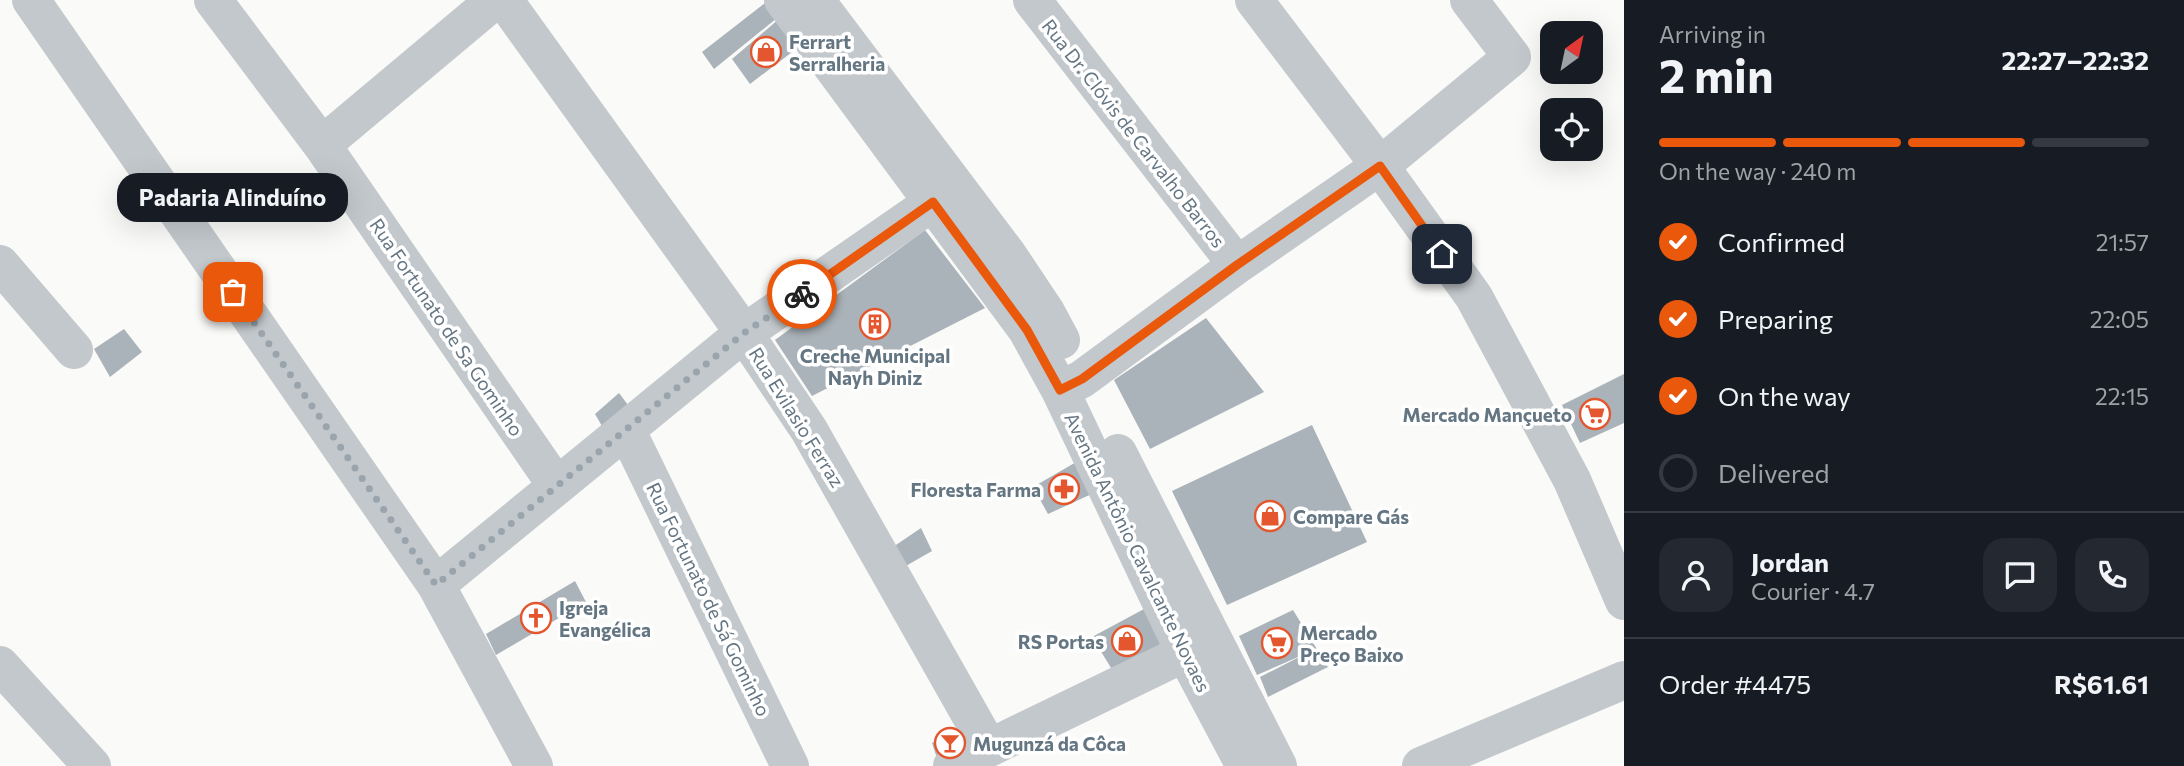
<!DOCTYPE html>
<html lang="en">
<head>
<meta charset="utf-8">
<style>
  body { margin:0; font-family:Commissioner,sans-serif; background:#242831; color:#f1f3f6; height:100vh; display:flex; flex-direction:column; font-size:26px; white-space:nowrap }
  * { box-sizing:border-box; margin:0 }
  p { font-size:23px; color:#9ea1a6 }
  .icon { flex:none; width:38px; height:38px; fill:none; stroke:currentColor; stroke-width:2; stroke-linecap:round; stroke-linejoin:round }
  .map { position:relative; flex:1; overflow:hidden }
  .panel { display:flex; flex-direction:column; background:#171b24; width:560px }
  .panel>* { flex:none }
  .needle { width:46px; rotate:33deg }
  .tools { position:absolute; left:1540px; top:21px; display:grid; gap:14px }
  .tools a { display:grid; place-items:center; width:63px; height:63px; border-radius:14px; background:#171b24; box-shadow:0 7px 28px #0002; font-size:35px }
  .pin { position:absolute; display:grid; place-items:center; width:60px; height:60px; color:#fff; margin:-30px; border-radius:14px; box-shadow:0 4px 10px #0006 }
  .courier { position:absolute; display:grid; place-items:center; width:70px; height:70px; margin:-35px; border:5px solid #ea580c; border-radius:50%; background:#fff; color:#222; box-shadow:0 2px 9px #0007 }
  .bubble { position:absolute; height:49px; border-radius:21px; background:#171b24; box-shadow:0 7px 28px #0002; font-size:23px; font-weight:700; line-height:49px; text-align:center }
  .head em { font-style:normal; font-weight:700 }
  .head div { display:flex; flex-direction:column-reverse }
  .head { display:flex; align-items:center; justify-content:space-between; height:119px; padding:0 35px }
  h1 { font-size:46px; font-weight:700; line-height:52px }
  .bar { display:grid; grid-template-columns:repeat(4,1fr); gap:10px 7px; align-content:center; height:84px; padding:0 35px }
  .bar i { height:9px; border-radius:5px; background:#363941 }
  .bar .active { background:#ea580c }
  .bar p { grid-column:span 4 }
  .line { display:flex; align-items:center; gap:18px; padding:0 35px; border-top:2px solid #363941 }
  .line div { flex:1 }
  .round { display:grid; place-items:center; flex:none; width:74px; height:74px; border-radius:21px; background:#242831 }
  ol { padding:0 35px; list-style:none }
  li { display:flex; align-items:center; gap:21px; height:77px }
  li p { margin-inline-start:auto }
  li .icon { padding:7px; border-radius:50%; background:#ea580c; color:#fff; stroke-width:4 }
  li:last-child { color:#9ea1a6 }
  li i { width:38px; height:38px; border:4px solid #363941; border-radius:50% }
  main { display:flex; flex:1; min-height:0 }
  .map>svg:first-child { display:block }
</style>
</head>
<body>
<main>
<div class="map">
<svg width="1624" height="766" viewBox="0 0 1624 766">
  <rect width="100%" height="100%" fill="#fafaf8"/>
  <path fill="#aab3b9" d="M765 3 777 18 714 69 702 52Z
    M779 19 800 46 750 84 732 59Z
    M925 230 985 308 812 396 775 340Z
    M1206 318 1264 392 1150 449 1114 380Z
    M124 329 142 352 110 377 94 349Z
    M1624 374V423L1580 443 1562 405Z
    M619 393 634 413 606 433 595 414Z
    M1312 425 1367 542 1227 605 1172 491Z
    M1078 461 1096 492 1048 514 1033 487Z
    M921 528 932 551 904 567 893 547Z
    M575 581 586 602 496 655 486 634Z
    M1144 609 1162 645 1113 671 1092 637Z
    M1293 610 1328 667 1268 697 1260 677 1305 654 1257 675 1239 636Z
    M960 728 968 744 937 758 932 743Z"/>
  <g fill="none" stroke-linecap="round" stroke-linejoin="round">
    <path stroke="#c3c8cc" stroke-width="38" d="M31 0 436 585 534 766
      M213 0 322 145 556 485
      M504 0 744 333 809 430 989 748
      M783 0 1027 330 1060 390 1185 653 1245 766
      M1032 0 1237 265
      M1254 0 1380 166 1474 297 1572 480 1624 601
      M820 6 1008 255 1046 312 1061 340
      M322 145 495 0
      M0 264 74 350
      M1060 390 1082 379 1237 265 1380 166 1512 57 1469 0
      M627 431 790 766
      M1118 453 1278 766
      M436 585 744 333 933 202
      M0 665 92 766
      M952 766 1185 653 1209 643
      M1421 766 1624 680"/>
  </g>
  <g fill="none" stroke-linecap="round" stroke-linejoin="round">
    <path stroke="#99a4ac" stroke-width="7" stroke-dasharray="0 12.6" d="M233 292 436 585 744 333 802 294"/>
    <path stroke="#ea580c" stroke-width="9" d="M802 294 933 202 1027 330 1060 390 1082 379 1237 265 1380 166 1442 254"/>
  </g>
  <defs>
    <g id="shop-ring" transform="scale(1.575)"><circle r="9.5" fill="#fff" stroke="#e4572e" stroke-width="1.5"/><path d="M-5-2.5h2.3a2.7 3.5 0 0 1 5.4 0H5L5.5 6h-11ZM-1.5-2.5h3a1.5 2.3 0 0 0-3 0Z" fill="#e4572e"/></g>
    <g id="building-ring" transform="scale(1.575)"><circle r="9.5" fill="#fff" stroke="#e4572e" stroke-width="1.5"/><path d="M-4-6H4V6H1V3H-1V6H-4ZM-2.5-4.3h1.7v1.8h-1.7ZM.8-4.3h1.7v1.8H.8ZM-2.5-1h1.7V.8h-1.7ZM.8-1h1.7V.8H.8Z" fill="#e4572e"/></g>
    <g id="supermarket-ring" transform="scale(1.575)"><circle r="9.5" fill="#fff" stroke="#e4572e" stroke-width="1.5"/><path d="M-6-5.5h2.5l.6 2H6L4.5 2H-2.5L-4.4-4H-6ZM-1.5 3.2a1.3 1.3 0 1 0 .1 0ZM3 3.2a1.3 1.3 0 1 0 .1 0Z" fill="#e4572e"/></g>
    <g id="pharmacy-ring" transform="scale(1.575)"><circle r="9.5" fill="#fff" stroke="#e4572e" stroke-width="1.5"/><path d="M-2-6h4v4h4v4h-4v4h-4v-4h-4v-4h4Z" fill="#e4572e"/></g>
    <g id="church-ring" transform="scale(1.575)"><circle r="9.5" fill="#fff" stroke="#e4572e" stroke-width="1.5"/><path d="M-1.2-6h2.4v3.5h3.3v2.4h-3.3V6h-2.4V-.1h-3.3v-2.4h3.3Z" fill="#e4572e"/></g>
    <g id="bar-ring" transform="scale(1.575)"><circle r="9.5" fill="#fff" stroke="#e4572e" stroke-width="1.5"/><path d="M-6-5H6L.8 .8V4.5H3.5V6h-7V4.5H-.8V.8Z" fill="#e4572e"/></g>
  </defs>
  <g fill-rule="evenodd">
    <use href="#shop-ring" x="766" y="52"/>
    <use href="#building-ring" x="875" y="324"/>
    <use href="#supermarket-ring" x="1595" y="414"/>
    <use href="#pharmacy-ring" x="1064" y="489"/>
    <use href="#shop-ring" x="1270" y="516"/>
    <use href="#church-ring" x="536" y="618"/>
    <use href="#shop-ring" x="1127" y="641"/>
    <use href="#supermarket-ring" x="1277" y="643"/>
    <use href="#bar-ring" x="950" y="743"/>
  </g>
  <g text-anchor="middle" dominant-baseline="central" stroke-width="7" stroke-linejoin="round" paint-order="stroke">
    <g font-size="19" font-weight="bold" fill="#657683" stroke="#fff" text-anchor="start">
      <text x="789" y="41">Ferrart<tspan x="789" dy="22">Serralheria</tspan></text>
      <text x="875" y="355" text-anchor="middle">Creche Municipal<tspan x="875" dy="22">Nayh Diniz</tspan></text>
      <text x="1572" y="414" text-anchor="end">Mercado Mançueto</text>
      <text x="1041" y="489" text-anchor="end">Floresta Farma</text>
      <text x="1293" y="516">Compare Gás</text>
      <text x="559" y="607">Igreja<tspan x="559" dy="22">Evangélica</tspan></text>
      <text x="1300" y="632">Mercado<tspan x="1300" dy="22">Preço Baixo</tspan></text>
      <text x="1104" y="641" text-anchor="end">RS Portas</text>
      <text x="973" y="743">Mugunzá da Côca</text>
    </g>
    <g font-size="19" fill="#657683" stroke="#fff">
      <text transform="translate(1134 133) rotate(52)">Rua Dr. Clóvis de Carvalho Barros</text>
      <text transform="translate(447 327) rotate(56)">Rua Fortunato de Sa Gominho</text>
      <text transform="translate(797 417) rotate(58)">Rua Evilasio Ferraz</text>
      <text transform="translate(1138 552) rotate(64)">Avenida Antônio Cavalcante Novaes</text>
      <text transform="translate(709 599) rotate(64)">Rua Fortunato de Sá Gominho</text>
    </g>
  </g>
</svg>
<div class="tools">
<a><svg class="needle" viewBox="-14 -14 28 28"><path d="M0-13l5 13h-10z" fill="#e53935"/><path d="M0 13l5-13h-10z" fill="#9ea1a6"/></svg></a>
<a><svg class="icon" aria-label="locate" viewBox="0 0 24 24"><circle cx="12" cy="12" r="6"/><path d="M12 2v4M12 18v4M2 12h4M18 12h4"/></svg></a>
</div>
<div class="pin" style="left:233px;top:292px;background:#ea580c"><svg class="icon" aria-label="bag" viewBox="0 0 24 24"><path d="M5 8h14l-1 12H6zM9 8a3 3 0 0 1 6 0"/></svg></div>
<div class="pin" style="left:1442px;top:254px;background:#1f2937"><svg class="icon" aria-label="home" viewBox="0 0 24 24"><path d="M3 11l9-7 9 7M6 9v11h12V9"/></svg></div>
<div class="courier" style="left:802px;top:294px"><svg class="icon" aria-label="bike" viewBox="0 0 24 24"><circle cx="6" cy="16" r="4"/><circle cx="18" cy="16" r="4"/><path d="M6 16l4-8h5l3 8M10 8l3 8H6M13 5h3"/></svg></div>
<div class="bubble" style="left:117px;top:173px;width:231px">Padaria Alinduíno</div>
</div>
<section class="panel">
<div class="head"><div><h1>2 min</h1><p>Arriving in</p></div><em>22:27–22:32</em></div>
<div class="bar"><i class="active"></i><i class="active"></i><i class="active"></i><i></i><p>On the way · 240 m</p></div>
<ol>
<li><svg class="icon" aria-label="check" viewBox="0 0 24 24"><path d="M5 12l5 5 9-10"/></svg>Confirmed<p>21:57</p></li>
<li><svg class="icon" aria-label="check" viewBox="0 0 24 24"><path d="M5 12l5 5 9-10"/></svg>Preparing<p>22:05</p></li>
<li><svg class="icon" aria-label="check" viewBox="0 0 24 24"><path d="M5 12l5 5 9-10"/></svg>On the way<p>22:15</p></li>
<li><i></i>Delivered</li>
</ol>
<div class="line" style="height:126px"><a class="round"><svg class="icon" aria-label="person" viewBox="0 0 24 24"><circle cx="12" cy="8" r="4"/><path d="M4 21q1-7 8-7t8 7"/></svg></a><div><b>Jordan</b><p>Courier · 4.7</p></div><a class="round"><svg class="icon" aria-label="chat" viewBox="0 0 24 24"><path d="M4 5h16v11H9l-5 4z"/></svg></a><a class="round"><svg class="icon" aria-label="phone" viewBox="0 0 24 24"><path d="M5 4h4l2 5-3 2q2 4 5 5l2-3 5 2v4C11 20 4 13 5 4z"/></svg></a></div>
<div class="line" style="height:91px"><div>Order #4475</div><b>R$61.61</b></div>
</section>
</main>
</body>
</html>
